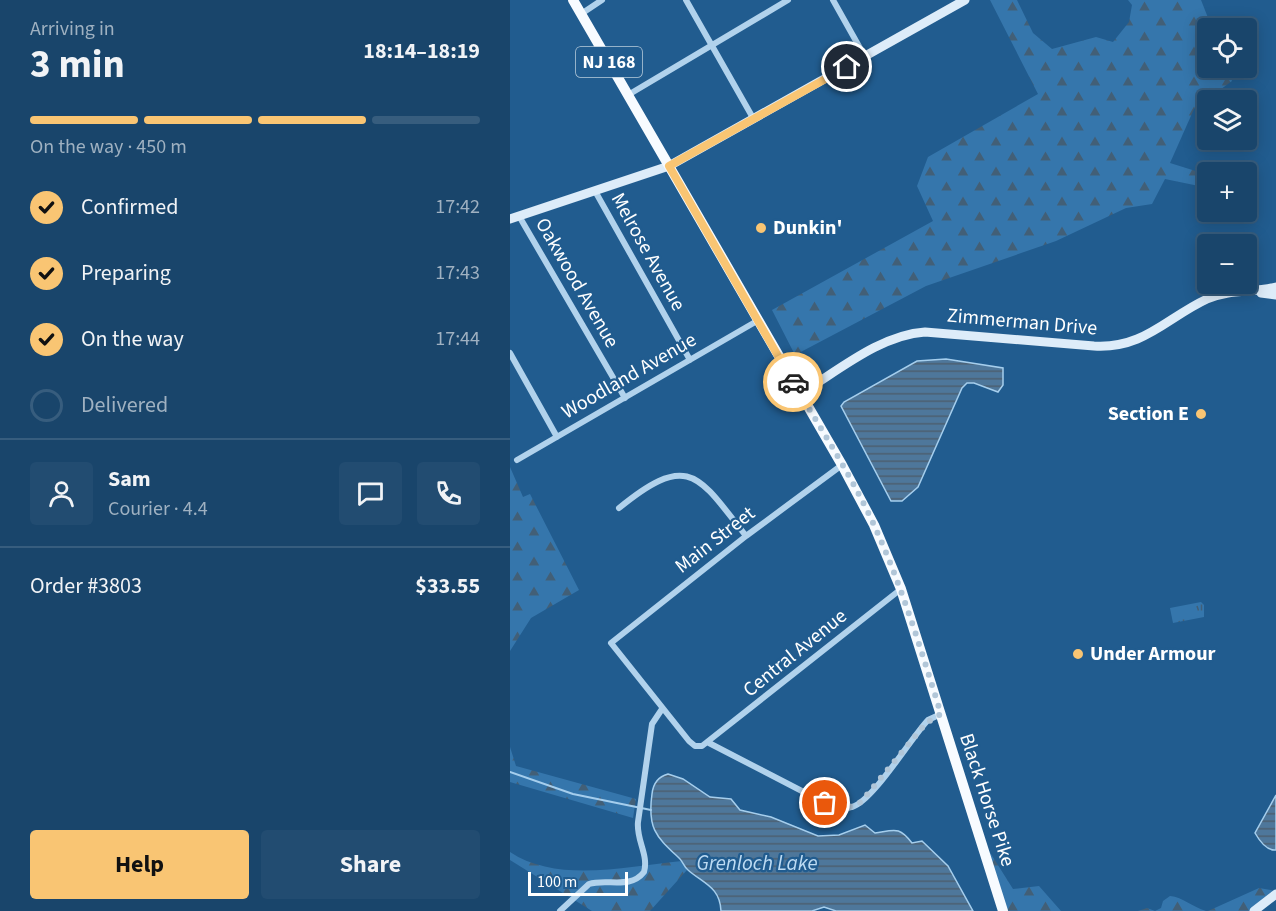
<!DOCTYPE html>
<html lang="en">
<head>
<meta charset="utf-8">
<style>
  body { margin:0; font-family:"Source Sans 3",sans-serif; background:#224c71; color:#f1f3f6; height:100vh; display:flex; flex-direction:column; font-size:22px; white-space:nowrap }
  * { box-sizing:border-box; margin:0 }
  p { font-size:20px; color:#9fb1c1 }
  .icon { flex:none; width:33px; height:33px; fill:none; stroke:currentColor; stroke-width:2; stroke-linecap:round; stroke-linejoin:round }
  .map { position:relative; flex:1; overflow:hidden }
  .panel { display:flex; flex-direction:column; background:#19456b; width:510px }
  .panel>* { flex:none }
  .fabs { position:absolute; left:687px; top:18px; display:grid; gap:12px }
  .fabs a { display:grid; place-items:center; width:60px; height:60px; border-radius:6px; background:#19456b; box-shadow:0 3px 15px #0003,0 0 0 2px #375d7e; font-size:30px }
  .scale { position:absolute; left:18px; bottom:15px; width:100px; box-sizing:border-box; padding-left:6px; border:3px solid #fff; border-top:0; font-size:16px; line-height:21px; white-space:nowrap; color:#fff; -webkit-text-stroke:4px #215c8f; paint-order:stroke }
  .pin { position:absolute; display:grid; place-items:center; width:51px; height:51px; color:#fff; margin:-26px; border:3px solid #fff; border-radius:50%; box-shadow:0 2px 6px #0007 }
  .courier { position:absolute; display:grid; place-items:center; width:60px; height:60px; margin:-30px; border:4px solid #f9c573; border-radius:50%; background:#fff; color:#222; box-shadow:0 2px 8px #0007 }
  .head em { font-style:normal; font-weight:700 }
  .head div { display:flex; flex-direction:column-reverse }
  .head { display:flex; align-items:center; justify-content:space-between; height:102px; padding:0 30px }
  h1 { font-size:39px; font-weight:700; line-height:45px }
  .bar { display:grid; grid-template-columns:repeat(4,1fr); gap:9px 6px; align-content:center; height:72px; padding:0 30px }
  .bar i { height:8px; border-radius:4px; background:#375d7e }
  .bar .selected { background:#f9c573 }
  .bar p { grid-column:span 4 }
  .line { display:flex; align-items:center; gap:15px; padding:0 30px; border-top:2px solid #375d7e }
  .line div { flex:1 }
  .round { display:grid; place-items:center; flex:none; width:63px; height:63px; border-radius:6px; background:#224c71 }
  ol { padding:0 30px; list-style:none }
  li { display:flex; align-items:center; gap:18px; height:66px }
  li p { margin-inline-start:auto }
  li .icon { padding:6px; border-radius:50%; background:#f9c573; color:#111; stroke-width:4 }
  li:last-child { color:#9fb1c1 }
  li i { width:33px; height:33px; border:3px solid #375d7e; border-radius:50% }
  .button { display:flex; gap:12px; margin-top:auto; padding:12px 30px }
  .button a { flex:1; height:69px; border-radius:6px; background:#f9c573; color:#111; font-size:24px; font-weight:700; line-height:69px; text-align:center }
  .button a+a { background:#224c71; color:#f1f3f6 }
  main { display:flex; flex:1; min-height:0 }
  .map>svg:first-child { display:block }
</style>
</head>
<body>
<main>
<section class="panel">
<div class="head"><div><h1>3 min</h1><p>Arriving in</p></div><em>18:14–18:19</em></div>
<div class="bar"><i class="selected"></i><i class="selected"></i><i class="selected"></i><i></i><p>On the way · 450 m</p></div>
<ol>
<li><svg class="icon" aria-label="check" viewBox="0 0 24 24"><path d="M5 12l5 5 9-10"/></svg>Confirmed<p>17:42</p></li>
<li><svg class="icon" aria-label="check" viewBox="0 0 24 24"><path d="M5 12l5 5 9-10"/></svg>Preparing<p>17:43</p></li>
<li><svg class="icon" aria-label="check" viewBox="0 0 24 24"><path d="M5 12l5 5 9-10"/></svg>On the way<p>17:44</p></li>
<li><i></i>Delivered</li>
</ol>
<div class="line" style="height:108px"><a class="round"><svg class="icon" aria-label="person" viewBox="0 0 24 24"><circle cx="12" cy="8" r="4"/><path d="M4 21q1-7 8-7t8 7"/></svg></a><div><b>Sam</b><p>Courier · 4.4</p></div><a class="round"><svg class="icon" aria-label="chat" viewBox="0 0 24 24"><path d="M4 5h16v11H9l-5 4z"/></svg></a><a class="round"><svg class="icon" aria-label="phone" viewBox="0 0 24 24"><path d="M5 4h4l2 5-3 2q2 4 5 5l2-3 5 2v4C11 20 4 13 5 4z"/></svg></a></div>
<div class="line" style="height:78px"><div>Order #3803</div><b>$33.55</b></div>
<div class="button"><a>Help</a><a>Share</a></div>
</section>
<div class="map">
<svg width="766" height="911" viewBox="0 0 766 911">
  <defs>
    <pattern id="grass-tufts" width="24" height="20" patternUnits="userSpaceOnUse" patternTransform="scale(1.5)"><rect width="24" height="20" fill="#3576ac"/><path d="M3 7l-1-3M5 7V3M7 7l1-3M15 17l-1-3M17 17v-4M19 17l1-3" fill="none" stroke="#425f77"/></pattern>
    <pattern id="forest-firs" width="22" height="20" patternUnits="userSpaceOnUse" patternTransform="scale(1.5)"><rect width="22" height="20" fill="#3576ac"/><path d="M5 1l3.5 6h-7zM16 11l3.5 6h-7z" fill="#425f77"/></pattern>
    <pattern id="water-rules" width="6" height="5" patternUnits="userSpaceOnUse" patternTransform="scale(1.5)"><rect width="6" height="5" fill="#4e779b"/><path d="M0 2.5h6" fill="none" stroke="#4d5f70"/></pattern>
  </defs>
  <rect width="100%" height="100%" fill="#215c8f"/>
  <path fill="url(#grass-tufts)" d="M691 602 694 605V617L663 623 660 608Z"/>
  <path fill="url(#forest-firs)" d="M480 0H507L523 33 542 49 586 37 603 42 619 22 622 5 618 0H691L702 28H698V68H717L722 81 684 109 660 163 692 173 697 183 689 186 655 179 642 204 616 208 546 241 416 286 285 355 262 310 423 221 407 186 418 157 528 94Z
    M0 467 13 497 20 494 69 590 21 618 0 651Z
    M0 747 6 766 126 799 123 818 0 782Z
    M469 835 503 889 529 886 551 911H493Z
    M0 852C48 884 118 866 172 861L177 870 140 911H82L0 860Z
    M749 888 766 891 743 911H698Z
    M660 896C673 897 682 907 696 911H628L637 908 645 911 651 908 653 901Z"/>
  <path fill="url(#water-rules)" stroke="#a5ceed" stroke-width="1.5" d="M436 359 493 368V385L488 392 464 383H457L452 388 408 487 392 501H381L331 406 334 402 407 361Z
    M158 774 173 779 200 797 221 799 230 810 261 817 308 836 329 835 355 825 365 833C385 830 389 826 402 843L412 841 438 866 463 911H326L314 907 302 911H211C210 887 194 884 178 870 174 867 173 862 170 859 147 837 137 830 142 794 143 784 147 777 158 774Z
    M766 795V850C757 851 749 840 745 833Z"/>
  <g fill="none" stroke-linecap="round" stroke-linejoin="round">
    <path stroke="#a5ceed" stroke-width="2" d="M0 772 63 794 141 810"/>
    <path stroke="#b1d2ec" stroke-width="6" d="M176 0 243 118
      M323 0 355 57
      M71 14 92 0
      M118 95 278 0
      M85 191 180 360
      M9 216 115 398
      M0 353 47 437
      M7 460 247 321
      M332 465 236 536 101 643 179 741 185 746H192L391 589
      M109 508C179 451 188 475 236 536
      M199 743 315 803C324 806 333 810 342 807 363 801 401 738 418 720L431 714
      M50 911 79 884C97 878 120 890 134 872 139 855 126 840 128 822L142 724 152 709"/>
    <path stroke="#ddecf9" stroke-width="9" d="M0 219 159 166 455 0
      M751 293 766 295
      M290 394C328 371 370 335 415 332L584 346C634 349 656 318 697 299 719 289 744 293 766 287
      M744 911 766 894"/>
    <path stroke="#f7fbff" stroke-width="10" d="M63 0 332 465 364 525 391 589 493 911"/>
  </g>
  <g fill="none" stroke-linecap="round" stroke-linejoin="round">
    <path stroke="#b1c6d8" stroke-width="6" stroke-dasharray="0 10.8" d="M283 382C311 429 341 475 364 525 392 586 411 650 431 714L416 723 351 802 336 808 315 803"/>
    <path stroke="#f9c573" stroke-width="8" d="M283 382 159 166 337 67"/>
  </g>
  <g fill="#f9c573" stroke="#215c8f" stroke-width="2">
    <circle cx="251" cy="228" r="6"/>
    <circle cx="691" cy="414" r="6"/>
    <circle cx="568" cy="654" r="6"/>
  </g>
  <g text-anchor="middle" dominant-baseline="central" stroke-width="4.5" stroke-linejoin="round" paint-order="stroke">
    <rect fill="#215c8f" stroke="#bccedd" stroke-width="1.5" x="66" y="47" width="66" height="30" rx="4.5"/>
    <g font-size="18" font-weight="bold" fill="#fff">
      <text x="99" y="62">NJ 168</text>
    </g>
    <g font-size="20" font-weight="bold" fill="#fff" stroke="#215c8f" text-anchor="start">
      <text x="263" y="228">Dunkin'</text>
      <text x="679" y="414" text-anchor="end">Section E</text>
      <text x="580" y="654">Under Armour</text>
    </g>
    <g font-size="20" fill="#fff" stroke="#215c8f">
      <text transform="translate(138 252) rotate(61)">Melrose Avenue</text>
      <text transform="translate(67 283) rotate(60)">Oakwood Avenue</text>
      <text transform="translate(512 322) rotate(5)">Zimmerman Drive</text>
      <text transform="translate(119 376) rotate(-30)">Woodland Avenue</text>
      <text transform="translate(205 540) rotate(-38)">Main Street</text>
      <text transform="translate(285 653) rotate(-39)">Central Avenue</text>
      <text transform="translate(477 800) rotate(72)">Black Horse Pike</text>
    </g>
    <g font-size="21" font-style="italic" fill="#bddbf3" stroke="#215c8f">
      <text x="247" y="863">Grenloch Lake</text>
    </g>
  </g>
</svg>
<div class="fabs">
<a><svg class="icon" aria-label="locate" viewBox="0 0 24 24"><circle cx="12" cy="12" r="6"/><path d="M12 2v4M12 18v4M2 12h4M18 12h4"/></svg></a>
<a><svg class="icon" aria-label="layers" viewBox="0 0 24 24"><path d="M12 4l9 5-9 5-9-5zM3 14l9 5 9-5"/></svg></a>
<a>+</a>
<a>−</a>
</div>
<div class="scale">100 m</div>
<div class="pin" style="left:315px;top:803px;background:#ea580c"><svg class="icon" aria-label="bag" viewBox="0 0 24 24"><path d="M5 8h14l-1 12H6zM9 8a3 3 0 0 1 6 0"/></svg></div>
<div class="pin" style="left:337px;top:67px;background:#1f2937"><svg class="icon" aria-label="home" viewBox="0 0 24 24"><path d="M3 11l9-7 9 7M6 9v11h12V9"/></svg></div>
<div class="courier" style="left:283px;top:382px"><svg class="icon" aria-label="car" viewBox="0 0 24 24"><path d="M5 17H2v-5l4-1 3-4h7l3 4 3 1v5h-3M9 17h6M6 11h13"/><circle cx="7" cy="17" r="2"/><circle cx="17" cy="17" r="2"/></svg></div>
</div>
</main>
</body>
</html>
